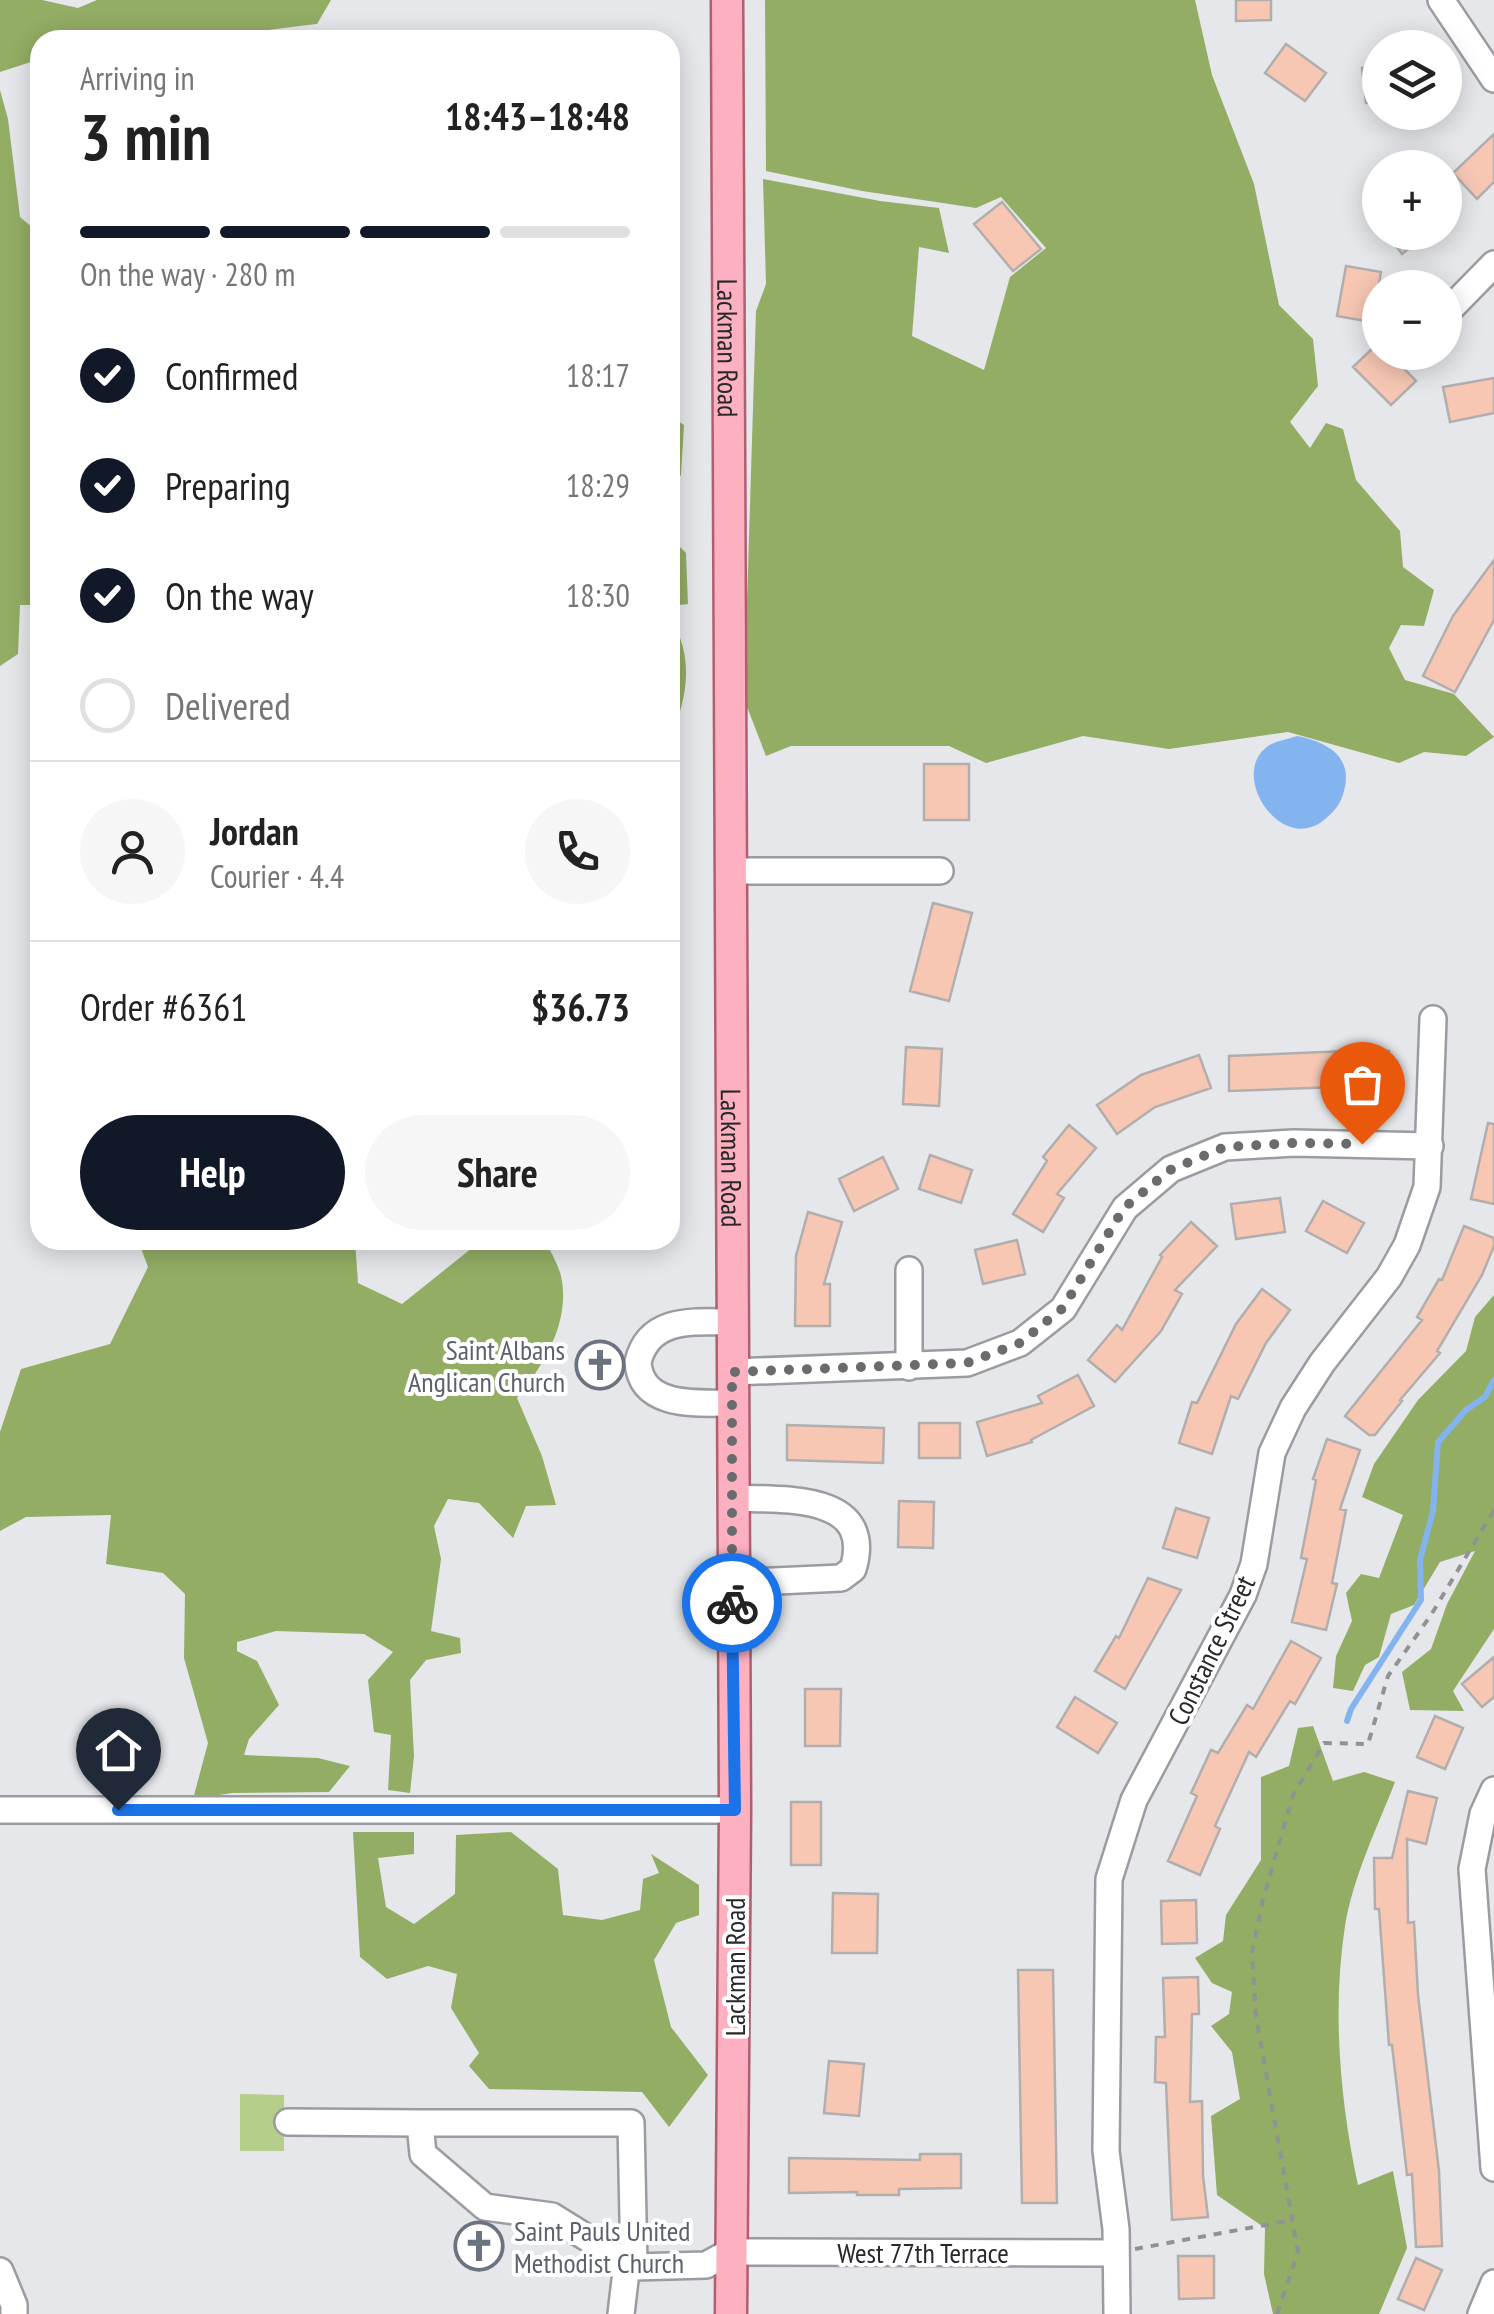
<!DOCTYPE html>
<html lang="en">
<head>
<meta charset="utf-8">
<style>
  body { margin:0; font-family:"PT Sans Narrow",sans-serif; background:#f6f6f6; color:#222; height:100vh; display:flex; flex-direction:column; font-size:38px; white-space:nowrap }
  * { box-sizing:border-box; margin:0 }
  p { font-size:32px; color:#767676 }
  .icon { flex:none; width:55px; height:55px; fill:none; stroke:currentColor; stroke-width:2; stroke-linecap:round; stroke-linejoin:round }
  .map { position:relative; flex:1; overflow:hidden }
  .side { position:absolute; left:30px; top:30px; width:650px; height:1220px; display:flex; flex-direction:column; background:#fff; border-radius:30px; box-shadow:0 5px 25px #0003 }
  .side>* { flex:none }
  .tools { position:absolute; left:1362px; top:30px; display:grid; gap:20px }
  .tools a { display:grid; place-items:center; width:100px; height:100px; border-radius:50%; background:#fff; box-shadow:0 5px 25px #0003; font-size:50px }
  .pin { position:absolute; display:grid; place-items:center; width:85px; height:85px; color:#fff; margin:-102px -42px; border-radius:50% 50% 50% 0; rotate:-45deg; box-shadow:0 0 10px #0007 }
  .pin .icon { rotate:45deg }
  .courier { position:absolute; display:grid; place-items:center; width:100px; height:100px; margin:-50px; border:8px solid #1a73e8; border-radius:50%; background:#fff; color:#222; box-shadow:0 2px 12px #0007 }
  .summary em { font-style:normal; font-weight:700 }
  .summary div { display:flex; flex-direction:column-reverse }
  .summary { display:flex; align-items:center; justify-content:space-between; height:170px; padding:0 50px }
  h1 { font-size:65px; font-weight:700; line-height:75px }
  .bar { display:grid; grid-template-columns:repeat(4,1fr); gap:15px 10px; align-content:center; height:120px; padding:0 50px }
  .bar i { height:12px; border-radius:8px; background:#e0e0e0 }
  .bar .active { background:#111827 }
  .bar p { grid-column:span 4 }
  .line { display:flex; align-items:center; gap:25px; padding:0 50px; border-top:2px solid #e0e0e0 }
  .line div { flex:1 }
  .round { display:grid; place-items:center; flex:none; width:105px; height:105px; border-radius:52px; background:#f6f6f6 }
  ol { padding:0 50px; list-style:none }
  li { display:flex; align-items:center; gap:30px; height:110px }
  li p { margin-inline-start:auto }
  li .icon { padding:10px; border-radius:50%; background:#111827; color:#fff; stroke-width:4 }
  li:last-child { color:#767676 }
  li i { width:55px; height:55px; border:5px solid #e0e0e0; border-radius:50% }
  .primary-button { display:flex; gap:20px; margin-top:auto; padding:20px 50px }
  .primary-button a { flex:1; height:115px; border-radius:60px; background:#111827; color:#fff; font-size:40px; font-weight:700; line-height:115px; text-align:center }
  .primary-button a+a { background:#f6f6f6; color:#222 }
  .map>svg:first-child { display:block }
</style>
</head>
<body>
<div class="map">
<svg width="1494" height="2314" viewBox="0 0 1494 2314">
  <rect width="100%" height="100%" fill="#e5e7ea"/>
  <path fill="#b5ce8a" d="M240 2094 284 2095V2151H240Z"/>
  <path fill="#93ad65" d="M0 0H42L78 8 97 0H331L317 24C240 32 154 52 78 32L70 40H40V59L0 72Z
    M765 0H1195L1212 75 1254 184 1279 305 1313 339 1318 386 1290 422 1310 448 1326 423 1343 429 1356 480 1400 531 1403 567 1434 590 1424 626 1401 625 1389 648 1405 680 1454 694 1494 737 1466 756 1424 752 1399 763 1288 732 1169 749 1083 736 986 763 949 746H791L766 756 744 699 756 311 766 284 763 179 880 201 939 208 949 253 919 247 912 336 984 370 1010 277 1046 248 1001 197 976 208 862 191 766 171Z
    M0 90 8 119 20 217 40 234V605H20L18 654 0 666Z
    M670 416 684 425 681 475 670 489Z
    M670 537 686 553 688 604 670 606Z
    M670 633 679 635C693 672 684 703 671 739Z
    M138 1240H355L358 1283 402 1304 482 1240H545C550 1251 558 1264 561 1276 571 1321 544 1365 517 1398L542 1456 556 1505 526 1506 513 1538 479 1503 448 1499 434 1526 441 1559 431 1631 460 1638 461 1653 426 1660 410 1680 414 1756 410 1793 388 1790 391 1735 374 1732 368 1680 393 1652 364 1634 276 1631 237 1642V1651L257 1661 279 1705 249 1739 244 1755 318 1758 350 1766 329 1792 232 1793 193 1799 208 1743 184 1658 185 1594 163 1573 106 1564 111 1515 26 1517 0 1531V1432L21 1369 110 1344 148 1267Z
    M1494 1295V1629L1453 1691 1464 1711 1410 1710 1402 1672 1431 1649 1447 1604 1475 1551 1440 1562 1414 1605 1391 1614 1379 1657 1365 1665 1353 1691 1333 1688 1336 1656 1352 1621 1346 1593 1361 1574 1379 1578 1403 1515 1362 1497 1374 1464 1418 1400 1466 1351 1475 1317Z
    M1313 1726 1333 1781 1364 1772 1395 1782C1377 1828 1353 1877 1345 1926 1332 2010 1340 2102 1358 2185L1393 2171 1407 2248 1379 2314H1273L1264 2274 1265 2228 1217 2195 1211 2116 1240 2099 1232 2052 1211 2026 1229 2014 1232 1992 1212 1983 1195 1958 1223 1941 1226 1915 1261 1860V1777L1289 1766 1298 1728Z
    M353 1832H414V1854L378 1858 386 1907 414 1924 455 1894 456 1835 511 1832 558 1869 563 1915 602 1920 640 1910 643 1879 659 1873 651 1854 699 1885V1915L676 1923 654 1960 671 2027 708 2075 669 2127 642 2092 489 2089 469 2066 479 2053 451 2008 457 1974 428 1966 387 1979 360 1957Z"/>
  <path fill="#83b4f0" d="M1297 736C1332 743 1357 760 1341 800 1337 809 1328 817 1320 823 1278 850 1229 774 1268 746 1276 741 1288 739 1297 736Z"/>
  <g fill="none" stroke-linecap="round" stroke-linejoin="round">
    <path stroke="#83b4f0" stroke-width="6" d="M1347 1721 1351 1709 1421 1600 1420 1560 1433 1511 1438 1442 1466 1410 1485 1397 1494 1380"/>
  </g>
  <path fill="#f7c7b4" stroke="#b2aead" stroke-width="2.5" d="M1236 0H1271V20L1236 21Z
    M1286 44 1326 73 1305 101 1265 73Z
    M1380 67V102L1366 103 1362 68Z
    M1494 134V182L1477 199 1453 173Z
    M1002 202 1041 249 1013 271 974 224Z
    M1386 232H1430L1402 254Z
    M1346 266 1381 272 1372 322 1337 316Z
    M1378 343 1380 352H1388L1416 381 1391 405 1353 367Z
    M1494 378V413L1450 422 1443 387Z
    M1494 560V620L1455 692 1423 676 1453 616Z
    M924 764H969V820H924Z
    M933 903 972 913 949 1001 910 991Z
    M906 1047 942 1049 939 1106 903 1104Z
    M1347 1051H1389V1085L1229 1091V1056Z
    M1199 1055 1211 1088 1155 1107 1117 1134 1097 1105 1141 1075Z
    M1488 1123 1494 1124V1204L1471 1199Z
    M1069 1125 1096 1148 1057 1194 1064 1198 1043 1232 1013 1214 1047 1161 1043 1157Z
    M930 1155 972 1170 961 1203 919 1189Z
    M883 1157 898 1189 854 1211 839 1179Z
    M1280 1198 1285 1232 1236 1239 1231 1204Z
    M1323 1201 1364 1223 1347 1253 1306 1231Z
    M808 1212 842 1222 824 1284H830V1326H795L796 1256Z
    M1191 1222 1217 1246 1175 1290 1182 1294 1161 1331 1115 1382 1088 1360 1117 1325 1122 1330 1162 1257 1160 1255Z
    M1464 1226 1494 1238V1246L1482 1275 1437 1351 1440 1353 1400 1400 1402 1401 1375 1435H1369L1345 1416 1422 1320 1417 1317 1439 1279 1442 1280Z
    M1017 1240 1025 1274 983 1284 975 1250Z
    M1262 1289 1290 1310 1266 1343 1238 1399 1231 1396 1212 1454 1179 1443 1192 1402 1197 1403 1236 1324Z
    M1078 1375 1094 1406 1031 1440 1032 1442 987 1456 977 1422 1042 1403 1038 1396Z
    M919 1423H960V1458H919Z
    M787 1425 884 1428 883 1463 787 1460Z
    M1327 1439 1360 1450 1340 1509 1346 1510 1332 1583 1337 1584 1326 1630 1292 1622 1307 1559 1301 1558 1316 1480 1313 1479Z
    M899 1501 934 1502 933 1548 898 1547Z
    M1176 1508 1209 1518 1197 1558 1163 1548Z
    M1148 1578 1181 1590 1125 1689 1095 1671 1116 1636 1119 1638Z
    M1291 1641 1321 1658 1295 1704 1290 1701 1256 1757 1249 1752 1215 1826 1220 1829 1200 1875 1168 1861 1197 1796 1191 1793 1211 1750 1218 1753 1247 1705 1253 1709Z
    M1494 1657V1697L1482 1707 1462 1684Z
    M805 1689H841L840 1746H805Z
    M1075 1697 1117 1723 1098 1753 1057 1727Z
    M1435 1716 1463 1728 1445 1769 1417 1757Z
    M1408 1791 1437 1798 1426 1844 1407 1839 1408 1923 1414 1922 1418 1995 1439 2171 1442 2246 1416 2247 1412 2174 1407 2175 1392 2045H1389L1379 1909H1375L1374 1858H1392Z
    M791 1802H821V1865H791Z
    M833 1893 878 1894 877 1953H832Z
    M1196 1900 1197 1943 1162 1944 1161 1901Z
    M1018 1970H1053L1057 2203H1022Z
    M1198 1977 1199 2014H1192L1190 2102 1202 2101 1203 2176 1208 2217 1172 2220 1166 2083 1155 2082 1156 2037H1165L1163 1978Z
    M829 2061 864 2064 859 2116 824 2113Z
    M920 2154H961V2188L899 2189V2195H857V2192L789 2193V2158L920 2160Z
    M1178 2256H1214V2298L1179 2299Z
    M1416 2258 1442 2270 1424 2310 1398 2299Z"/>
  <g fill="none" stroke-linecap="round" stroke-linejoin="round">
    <g stroke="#9a9c9f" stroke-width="30">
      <path id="minor" d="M1441 0 1494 79
        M1447 312 1494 264
        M730 871H940
        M909 1270V1367
        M732 1322C695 1322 649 1316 638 1362 641 1409 699 1403 733 1403
        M733 1372 967 1363 1020 1343 1063 1309 1125 1208 1171 1169 1225 1147 1294 1143 1430 1146
        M732 1583 841 1578 853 1569C876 1492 781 1500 732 1498
        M1494 1790 1483 1814 1472 1869 1494 2168
        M0 1810H735
        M288 2122 420 2123 423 2154 485 2207 552 2216 634 2267 706 2265 730 2252 1116 2253
        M420 2123H631L634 2267
        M0 2271 14 2305V2314
        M621 2314 627 2263
        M1117 2314 1116 2229 1106 2151 1109 1879 1134 1800 1243 1595 1254 1564 1272 1453 1293 1408 1322 1363 1389 1277 1407 1245 1427 1187 1433 1019
        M1481 2314 1494 2283"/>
    </g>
    <g stroke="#b15f70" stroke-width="35">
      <g id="major">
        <path id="s1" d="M727 0 735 1810 731 2314"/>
      </g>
    </g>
    <path stroke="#909294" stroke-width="4" stroke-dasharray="8 8" stroke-linecap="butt" d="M1135 2249 1292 2220
      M1277 2314 1298 2252 1256 2017 1252 1953 1262 1903 1293 1795 1324 1743 1368 1744 1388 1676 1431 1615 1494 1510"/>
    <use href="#minor" stroke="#fff" stroke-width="25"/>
    <use href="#major" stroke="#fdb0c0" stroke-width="30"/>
  </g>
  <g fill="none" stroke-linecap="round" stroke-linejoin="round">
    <path stroke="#6a6b6d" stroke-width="10" stroke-dasharray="0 18" d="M732 1603V1372L967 1363 1020 1343 1063 1308 1124 1208 1170 1170 1225 1147 1294 1143 1362 1144"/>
    <path stroke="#1a73e8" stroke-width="12" d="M118 1810H735L732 1603"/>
  </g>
  <defs>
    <g id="church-ring" transform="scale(2.5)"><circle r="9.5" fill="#fff" stroke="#6b7280" stroke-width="1.5"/><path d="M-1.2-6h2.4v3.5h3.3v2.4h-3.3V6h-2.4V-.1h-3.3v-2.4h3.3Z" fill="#6b7280"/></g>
  </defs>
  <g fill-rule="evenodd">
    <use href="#church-ring" x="600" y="1365"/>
    <use href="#church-ring" x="479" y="2246"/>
  </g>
  <g text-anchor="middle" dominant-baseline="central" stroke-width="8" stroke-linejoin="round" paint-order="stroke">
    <g font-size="28" fill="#272829" stroke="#fff">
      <text stroke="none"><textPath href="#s1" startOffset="348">Lackman Road</textPath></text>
      <text stroke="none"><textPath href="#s1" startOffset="1158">Lackman Road</textPath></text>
      <text transform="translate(1211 1650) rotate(-64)">Constance Street</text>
      <text transform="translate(734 1967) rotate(-90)">Lackman Road</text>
      <text x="923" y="2252">West 77th Terrace</text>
    </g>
    <g font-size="28" fill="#5b616d" stroke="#fff" text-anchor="end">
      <text x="565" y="1349">Saint Albans<tspan x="565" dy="32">Anglican Church</tspan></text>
      <text x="514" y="2230" text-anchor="start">Saint Pauls United<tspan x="514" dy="32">Methodist Church</tspan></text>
    </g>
  </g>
</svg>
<div class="tools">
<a><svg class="icon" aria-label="layers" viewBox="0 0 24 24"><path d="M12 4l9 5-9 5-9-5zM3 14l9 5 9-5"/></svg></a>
<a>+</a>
<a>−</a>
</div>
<div class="pin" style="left:1362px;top:1144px;background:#ea580c"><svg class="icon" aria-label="bag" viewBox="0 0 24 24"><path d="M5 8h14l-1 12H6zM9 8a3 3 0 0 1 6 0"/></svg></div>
<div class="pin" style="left:118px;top:1810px;background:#1f2937"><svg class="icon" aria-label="home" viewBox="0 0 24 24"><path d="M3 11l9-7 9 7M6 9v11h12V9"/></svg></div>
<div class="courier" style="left:732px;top:1603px"><svg class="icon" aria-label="bike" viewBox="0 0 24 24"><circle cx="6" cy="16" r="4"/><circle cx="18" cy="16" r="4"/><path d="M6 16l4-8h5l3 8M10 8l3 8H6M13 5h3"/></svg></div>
<section class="side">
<div class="summary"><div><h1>3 min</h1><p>Arriving in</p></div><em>18:43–18:48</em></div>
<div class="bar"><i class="active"></i><i class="active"></i><i class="active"></i><i></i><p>On the way · 280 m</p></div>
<ol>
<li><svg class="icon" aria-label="check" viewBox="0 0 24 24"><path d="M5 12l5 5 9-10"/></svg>Confirmed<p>18:17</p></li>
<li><svg class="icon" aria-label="check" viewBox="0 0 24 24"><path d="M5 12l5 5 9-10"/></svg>Preparing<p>18:29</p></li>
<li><svg class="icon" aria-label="check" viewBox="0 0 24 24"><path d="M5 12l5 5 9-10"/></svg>On the way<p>18:30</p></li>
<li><i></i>Delivered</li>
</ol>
<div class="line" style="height:180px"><a class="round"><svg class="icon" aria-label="person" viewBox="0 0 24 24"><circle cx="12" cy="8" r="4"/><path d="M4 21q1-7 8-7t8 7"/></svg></a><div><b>Jordan</b><p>Courier · 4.4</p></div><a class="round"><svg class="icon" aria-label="phone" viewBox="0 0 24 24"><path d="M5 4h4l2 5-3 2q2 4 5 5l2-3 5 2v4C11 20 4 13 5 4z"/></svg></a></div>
<div class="line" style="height:130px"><div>Order #6361</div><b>$36.73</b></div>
<div class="primary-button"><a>Help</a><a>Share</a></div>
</section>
</div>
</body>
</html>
